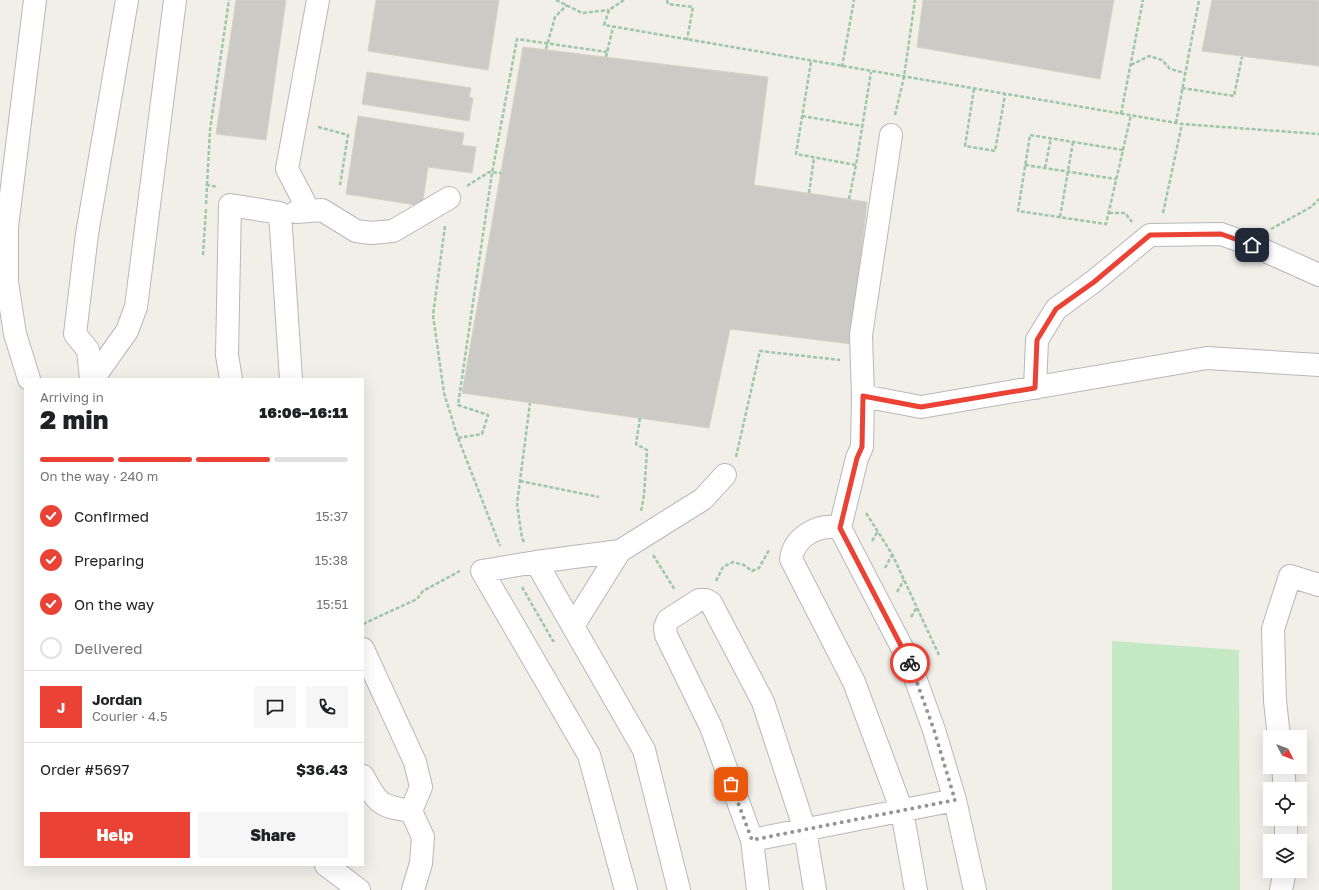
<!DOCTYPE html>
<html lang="en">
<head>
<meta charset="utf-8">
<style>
  body { margin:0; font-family:"Golos Text",sans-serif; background:#f6f6f6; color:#202124; height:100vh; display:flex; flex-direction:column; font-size:15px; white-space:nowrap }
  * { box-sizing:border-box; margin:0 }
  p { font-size:13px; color:#757577 }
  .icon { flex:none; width:22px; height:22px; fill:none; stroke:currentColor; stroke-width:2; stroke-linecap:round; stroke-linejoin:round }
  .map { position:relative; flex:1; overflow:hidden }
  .sheet { position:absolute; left:24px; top:378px; width:340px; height:488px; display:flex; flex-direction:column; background:#fff; border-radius:0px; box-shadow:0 4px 16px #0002 }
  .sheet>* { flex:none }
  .needle { width:26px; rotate:132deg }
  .tools { position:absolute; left:1263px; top:730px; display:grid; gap:8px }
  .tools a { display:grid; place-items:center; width:44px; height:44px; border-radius:0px; background:#fff; box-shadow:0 4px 16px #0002; font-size:20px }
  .pin { position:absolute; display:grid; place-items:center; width:34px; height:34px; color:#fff; margin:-17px; border-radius:8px; box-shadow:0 2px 6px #0006 }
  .courier { position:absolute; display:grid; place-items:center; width:40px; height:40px; margin:-20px; border:3px solid #ea4335; border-radius:50%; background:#fff; color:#222; box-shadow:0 1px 5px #0007 }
  .head em { font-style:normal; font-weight:800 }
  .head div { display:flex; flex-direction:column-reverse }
  .head { display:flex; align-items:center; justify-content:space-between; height:68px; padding:0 16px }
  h1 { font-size:26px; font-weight:800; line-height:30px }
  .bar { display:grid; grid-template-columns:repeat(4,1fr); gap:6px 4px; align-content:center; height:48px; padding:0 16px }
  .bar i { height:5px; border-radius:3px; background:#e0e0e0 }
  .bar .on { background:#ea4335 }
  .bar p { grid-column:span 4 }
  .line { display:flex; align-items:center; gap:10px; padding:0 16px; border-top:1px solid #e0e0e0 }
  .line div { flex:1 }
  .round { display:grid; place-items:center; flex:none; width:42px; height:42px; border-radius:0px; background:#f6f6f6 }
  ol { padding:0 16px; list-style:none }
  li { display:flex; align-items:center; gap:12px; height:44px }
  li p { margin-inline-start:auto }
  li .icon { padding:4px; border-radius:50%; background:#ea4335; color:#fff; stroke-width:4 }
  li:last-child { color:#757577 }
  li i { width:22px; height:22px; border:2px solid #e0e0e0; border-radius:50% }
  .action { display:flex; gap:8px; margin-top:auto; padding:8px 16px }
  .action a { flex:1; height:46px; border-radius:0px; background:#ea4335; color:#fff; font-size:16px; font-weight:800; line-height:46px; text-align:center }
  .action a+a { background:#f6f6f6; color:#202124 }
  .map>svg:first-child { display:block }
</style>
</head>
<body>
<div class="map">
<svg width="1319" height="890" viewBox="0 0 1319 890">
  <rect width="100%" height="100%" fill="#f1efe8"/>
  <path fill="#c5e8c5" d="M1112 641 1239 650 1240 890H1112Z"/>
  <path fill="#cccac5" stroke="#d6d1c6" d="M236 0H286L266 140 216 134Z
    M376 0H499L488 70 368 51Z
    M923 0H1114L1100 79 917 47Z
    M1212 0H1319V66L1202 51Z
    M523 47 768 77 754 185 867 202 851 344 730 329 709 428 462 393Z
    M367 72 471 88 469 97 473 98 469 121 362 104Z
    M358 116 464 133 462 145 476 147 472 173 428 167 422 206 346 194Z"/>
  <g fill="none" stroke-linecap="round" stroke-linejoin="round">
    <g stroke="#b5b8bc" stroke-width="24">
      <path id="minor" d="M309 211 287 169 318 0
        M296 212 322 210 356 231 371 233 393 231 449 198
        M29 379 15 334 7 282V227L35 0
        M91 379 88 350 75 334 87 234 127 0
        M93 379 127 331 136 307 175 0
        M231 379 227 355 230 205 280 213 291 379
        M1035 388 1037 340 1056 309 1093 282 1150 235 1221 234 1252 245 1319 275
        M863 396 861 335 891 135
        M840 528 857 458 862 447 863 396 921 407 1207 358 1319 365
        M536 562 482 571 589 755 626 890
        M573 626 620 551
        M363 649 415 762 421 787 411 811 423 837 421 863 413 890
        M1279 737 1275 701 1273 629 1290 576 1319 585
        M1283 767 1285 789
        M363 776C378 804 379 806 411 811
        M1286 819V841
        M752 840 955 800
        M326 865 359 890
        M679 890 644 750 536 562 620 551 703 499 725 475
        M758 890 752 840 711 727 666 635 665 627 668 620 699 600H706L711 603 763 702 805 830 815 890
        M916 890 902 811 854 682 791 559C794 537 818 523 840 528L909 661 934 730 955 800 975 890
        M1281 890 1285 871"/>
    </g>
    <path stroke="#9cc7a9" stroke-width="2.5" stroke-dasharray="4 2" stroke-linecap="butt" d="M556 0 582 13 609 10
      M624 0 609 10 604 25 1182 124 1319 134
      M667 0 668 4 693 7 687 40
      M546 49 555 17 567 5
      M606 57 613 27
      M811 62 796 154 856 165 871 72
      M1131 65 1149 56 1162 60 1170 69 1185 73
      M842 67 854 0
      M1182 88 1234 96 1242 57
      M974 89 965 146 995 151 1005 95
      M1121 114 1143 0
      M895 115 904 77 915 0
      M802 116 862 126
      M1176 123 1199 0
      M318 127 348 135 340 185
      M1123 150 1030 135 1018 211 1106 224 1131 115
      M1025 165 1116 179
      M1045 168 1051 138
      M207 185 210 130 229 0
      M467 186 489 172 501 173
      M809 193 814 158
      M849 199 856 165
      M206 204 207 185 218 187
      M1109 213H1125L1132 222
      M1163 213 1182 124
      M1060 217 1073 142
      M445 226 433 315 444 393 458 438 500 546
      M1271 229 1311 207 1319 199
      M203 255 206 209
      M640 418 636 444 647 450 644 495 641 512
      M458 438 482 434 488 415 458 405 492 173 517 39 607 52
      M736 457 760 351 840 360
      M520 481 599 497
      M866 513 892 554 939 655
      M872 541 878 531
      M524 542 522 538 517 504 530 403
      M653 555 675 590
      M885 568 892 555
      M716 581 723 567 733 562 744 565 752 571 759 568 769 550
      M522 587 553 641 555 639
      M897 592 904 580
      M911 617 917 607
      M363 624 417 599 423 591 460 571"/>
    <use href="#minor" stroke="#fff" stroke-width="22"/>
  </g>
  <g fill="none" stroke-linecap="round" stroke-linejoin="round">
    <path stroke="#929495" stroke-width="4" stroke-dasharray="0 7.2" d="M731 784 752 840 955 800 934 730 910 663"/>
    <path stroke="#ea4335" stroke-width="5" d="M910 663 840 528 857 458 862 447 863 396 921 407 1035 388 1037 340 1056 309 1094 282 1150 235 1221 234 1252 245"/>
  </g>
</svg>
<div class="tools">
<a><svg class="needle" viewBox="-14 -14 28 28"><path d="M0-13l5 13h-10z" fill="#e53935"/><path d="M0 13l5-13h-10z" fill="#757577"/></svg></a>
<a><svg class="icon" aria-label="locate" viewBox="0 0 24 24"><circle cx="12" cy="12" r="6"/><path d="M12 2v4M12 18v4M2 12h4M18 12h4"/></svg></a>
<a><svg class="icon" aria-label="layers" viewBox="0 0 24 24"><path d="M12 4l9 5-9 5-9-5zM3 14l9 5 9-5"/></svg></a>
</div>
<div class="pin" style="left:731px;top:784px;background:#ea580c"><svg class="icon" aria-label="bag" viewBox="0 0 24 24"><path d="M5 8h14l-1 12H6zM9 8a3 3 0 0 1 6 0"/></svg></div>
<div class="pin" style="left:1252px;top:245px;background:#1f2937"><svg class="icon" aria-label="home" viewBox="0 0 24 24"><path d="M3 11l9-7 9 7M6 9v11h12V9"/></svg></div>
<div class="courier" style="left:910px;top:663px"><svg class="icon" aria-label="bike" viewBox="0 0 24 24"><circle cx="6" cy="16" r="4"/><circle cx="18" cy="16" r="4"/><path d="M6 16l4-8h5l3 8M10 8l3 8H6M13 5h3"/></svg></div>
<section class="sheet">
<div class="head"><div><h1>2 min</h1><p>Arriving in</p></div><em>16:06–16:11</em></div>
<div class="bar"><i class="on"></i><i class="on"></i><i class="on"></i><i></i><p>On the way · 240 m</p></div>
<ol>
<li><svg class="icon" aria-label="check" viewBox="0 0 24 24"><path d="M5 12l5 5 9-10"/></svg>Confirmed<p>15:37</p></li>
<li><svg class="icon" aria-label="check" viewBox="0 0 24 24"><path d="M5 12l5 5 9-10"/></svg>Preparing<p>15:38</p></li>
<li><svg class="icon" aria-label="check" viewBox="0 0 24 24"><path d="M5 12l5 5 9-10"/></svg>On the way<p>15:51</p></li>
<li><i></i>Delivered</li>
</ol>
<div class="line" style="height:72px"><b class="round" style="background:#ea4335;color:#fff">J</b><div><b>Jordan</b><p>Courier · 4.5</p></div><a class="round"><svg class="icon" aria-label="chat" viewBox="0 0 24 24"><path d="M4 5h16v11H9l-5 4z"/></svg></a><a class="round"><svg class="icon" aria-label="phone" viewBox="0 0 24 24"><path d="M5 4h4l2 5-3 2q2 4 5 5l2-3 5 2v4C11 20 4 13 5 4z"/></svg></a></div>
<div class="line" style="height:52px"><div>Order #5697</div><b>$36.43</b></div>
<div class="action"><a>Help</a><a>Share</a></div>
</section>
</div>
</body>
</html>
